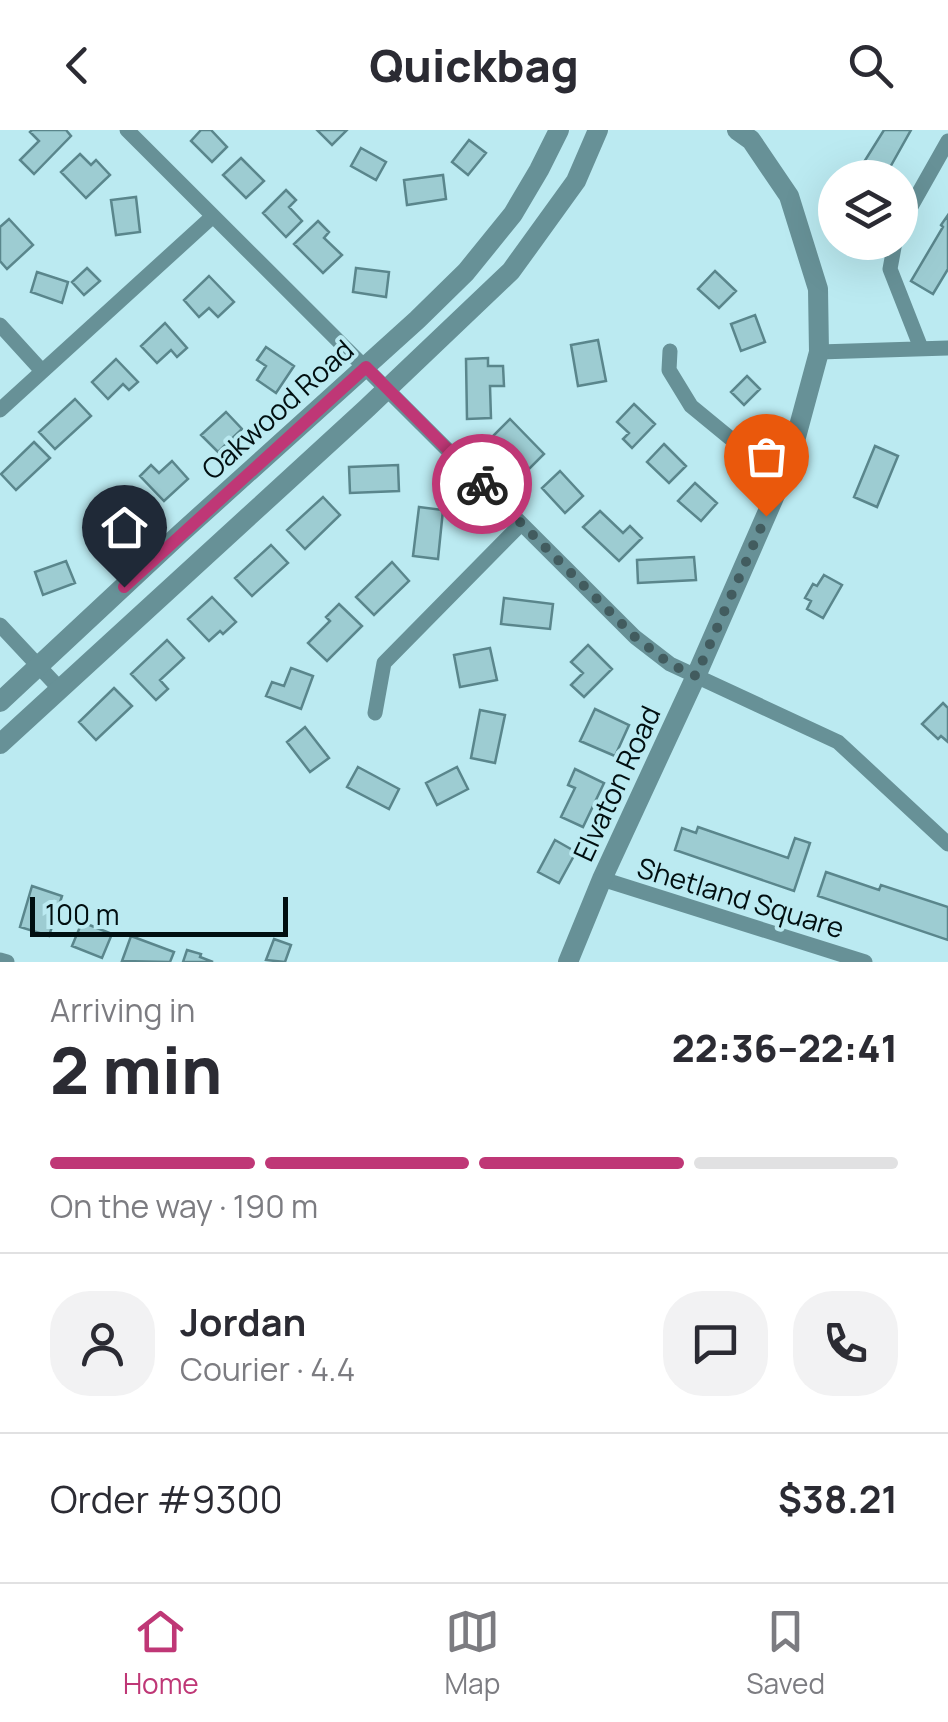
<!DOCTYPE html>
<html lang="en">
<head>
<meta charset="utf-8">
<style>
  body { margin:0; font-family:Manrope,sans-serif; background:#f2f2f3; color:#2b2b33; height:100vh; display:flex; flex-direction:column; font-size:38px; white-space:nowrap }
  * { box-sizing:border-box; margin:0 }
  p { font-size:32px; color:#7c7c81 }
  .icon { flex:none; width:55px; height:55px; fill:none; stroke:currentColor; stroke-width:2; stroke-linecap:round; stroke-linejoin:round }
  .map { position:relative; height:832px; overflow:hidden }
  .sheet { display:flex; flex-direction:column; background:#fff; flex:1 }
  .sheet>* { flex:none }
  .fabs { position:absolute; left:818px; top:30px; display:grid; gap:20px }
  .fabs a { display:grid; place-items:center; width:100px; height:100px; border-radius:50%; background:#fff; box-shadow:0 10px 40px #0002; font-size:50px }
  .scale { position:absolute; left:30px; bottom:25px; width:258px; box-sizing:border-box; padding-left:10px; border:5px solid #010f11; border-top:0; font-size:28px; line-height:35px; white-space:nowrap; color:#010f11; -webkit-text-stroke:8px #bbeaf1; paint-order:stroke }
  .pin { position:absolute; display:grid; place-items:center; width:85px; height:85px; color:#fff; margin:-102px -42px; border-radius:50% 50% 50% 0; rotate:-45deg; box-shadow:0 0 10px #0007 }
  .pin .icon { rotate:45deg }
  .courier { position:absolute; display:grid; place-items:center; width:100px; height:100px; margin:-50px; border:8px solid #bf3776; border-radius:50%; background:#fff; color:#222; box-shadow:0 2px 12px #0007 }
  .overview em { font-style:normal; font-weight:800 }
  .overview div { display:flex; flex-direction:column-reverse }
  .overview { display:flex; align-items:center; justify-content:space-between; height:170px; padding:0 50px }
  h1 { font-size:65px; font-weight:800; line-height:75px }
  .bar { display:grid; grid-template-columns:repeat(4,1fr); gap:15px 10px; align-content:center; height:120px; padding:0 50px }
  .bar i { height:12px; border-radius:8px; background:#e1e1e2 }
  .bar .active { background:#bf3776 }
  .bar p { grid-column:span 4 }
  .line { display:flex; align-items:center; gap:25px; padding:0 50px; border-top:2px solid #e1e1e2 }
  .line div { flex:1 }
  .round { display:grid; place-items:center; flex:none; width:105px; height:105px; border-radius:40px; background:#f2f2f3 }
  header { display:flex; justify-content:space-between; align-items:center; height:130px; padding:0 50px; background:#fff; font-size:45px; font-weight:800 }
  .tab-bar { display:flex; justify-content:space-around; align-items:center; height:140px; border-top:2px solid #e1e1e2; background:#fff; font-size:28px; color:#7c7c81 }
  .tab-bar a { display:grid; justify-items:center; gap:5px }
  .tab-bar .active { color:#bf3776 }
  .map>svg:first-child { display:block }
</style>
</head>
<body>
<header><svg class="icon" aria-label="back" viewBox="0 0 24 24"><path d="M15 5l-7 7 7 7"/></svg>Quickbag<svg class="icon" aria-label="search" viewBox="0 0 24 24"><circle cx="10" cy="10" r="6"/><path d="M15 15l6 6"/></svg></header>
<div class="map">
<svg width="948" height="832" viewBox="0 0 948 832">
  <rect width="100%" height="100%" fill="#bbeaf1"/>
  <path fill="#9dccd2" stroke="#5a868c" stroke-width="2.5" d="M32 0H66L71 6 34 44 20 30 39 11 30 2Z
    M201 0H211L227 17 212 32 191 11Z
    M317 0H347L332 15Z
    M884 0H911L884 48H854Z
    M469 10 486 23 468 45 452 32Z
    M361 18 386 32 376 50 351 36Z
    M80 24 91 35 96 30 110 45 86 68 61 42Z
    M241 28 264 51 246 68 223 45Z
    M443 45 446 69 407 75 404 50Z
    M286 60 296 70 289 77 302 91 286 107 263 83Z
    M136 67 140 102 116 105 111 70Z
    M948 85V139L933 164 911 151 943 97 941 95Z
    M9 89 33 115 7 139 0 131V97Z
    M318 91 329 102 324 108 342 125 323 143 294 114Z
    M87 138 100 151 84 165 72 152Z
    M356 138 389 142 386 167 353 162Z
    M715 141 736 161 719 178 698 159Z
    M37 142 68 152 62 173 31 162Z
    M209 146 234 172 218 187 209 178 199 187 184 170Z
    M755 185 765 212 741 221 731 194Z
    M165 193 187 218 177 227 171 220 157 233 141 216Z
    M598 210 606 251 578 256 571 215Z
    M266 217 294 236 276 263 257 250 266 236 257 230Z
    M488 228V236H503L504 256H490L491 288 467 289 466 229Z
    M116 229 138 252 129 260 123 254 108 269 92 252Z
    M747 246 760 259 744 275 731 262Z
    M75 269 91 286 55 319 39 302Z
    M634 274 655 294 632 318 623 309 629 303 617 292Z
    M226 282 242 299 218 322 201 305Z
    M510 289 544 324 526 342 492 307Z
    M34 312 50 328 16 360 1 344Z
    M664 314 686 336 669 353 647 332Z
    M875 316 898 326 877 377 854 367Z
    M172 331 188 349 164 371 140 346 151 335 159 343Z
    M398 335 399 361 350 363 349 337Z
    M560 341 583 366 565 383 542 358Z
    M695 353 717 373 701 391 678 371Z
    M323 367 340 385 305 419 287 400Z
    M419 377 443 380 438 429 413 426Z
    M118 381 135 398 110 421 94 403Z
    M600 381 623 403 630 396 642 408 619 431 583 397Z
    M271 415 288 433 252 466 235 448Z
    M694 427 696 450 638 453 637 430Z
    M66 431 75 453 43 465 35 442Z
    M392 432 409 451 374 485 356 467Z
    M824 445 842 455 823 488 807 479 811 471 805 468 813 454 817 456Z
    M212 467 236 492 223 504 220 501 209 511 188 489Z
    M504 468 553 474 550 499 501 494Z
    M339 474 362 496 327 531 308 513 330 491 326 487Z
    M167 510 184 528 160 550 168 559 156 570 131 544Z
    M588 515 612 539 584 567 571 555 583 543 571 532Z
    M490 518 497 550 460 557 454 525Z
    M291 538 313 546 301 579 266 566 272 552 284 556Z
    M114 558 132 576 96 610 79 592Z
    M943 573 948 578V612L941 606 938 609 922 594Z
    M595 579 629 595 615 626 580 611Z
    M480 580 505 585 495 633 471 628Z
    M305 597 329 628 310 642 287 612Z
    M358 637 399 659 389 679 347 657Z
    M457 637 468 659 437 675 426 653Z
    M575 639 604 653 583 697 561 687 575 658 568 655Z
    M698 697 788 728 795 708 810 713 794 761 675 720 682 698 696 703Z
    M555 710 576 722 559 753 538 742Z
    M826 742 879 760 881 755 948 777V810L818 766Z
    M32 756 62 766 49 806 20 797Z
    M82 792 112 804 102 828 72 816Z
    M131 806 174 822 170 832 122 831Z
    M274 809 291 815 285 832 266 830Z
    M187 820 201 824 200 827 213 832H183Z"/>
  <g fill="none" stroke-linecap="round" stroke-linejoin="round">
    <path stroke="#679197" stroke-width="15" d="M127 0 635 507 670 534 838 612 948 714
      M900 96 948 11
      M895 112 890 139 921 218
      M0 195 42 241
      M670 221 669 240 691 276 747 322 789 333
      M819 222 948 218
      M0 280 213 86
      M0 495 60 559
      M375 583 384 533 521 394
      M602 749 865 832
      M0 830 7 832"/>
    <path stroke="#679197" stroke-width="20" d="M0 572 180 404 417 190 466 142 513 84 539 40 559 0
      M0 614 366 279 511 141 576 51 598 0
      M568 832 602 749 696 546 789 333 819 222 818 159 789 66 751 10 737 0"/>
  </g>
  <g fill="none" stroke-linecap="round" stroke-linejoin="round">
    <path stroke="#425c5f" stroke-width="10" stroke-dasharray="0 18" d="M482 354 635 507 670 534 696 546 766 386"/>
    <path stroke="#bf3776" stroke-width="12" d="M124 457 366 237 482 354"/>
  </g>
  <g text-anchor="middle" dominant-baseline="central" stroke-width="8" stroke-linejoin="round" paint-order="stroke">
    <g font-size="28" fill="#010f11" stroke="#bbeaf1">
      <text transform="translate(277 279) rotate(-42)">Oakwood Road</text>
      <text transform="translate(616 653) rotate(-65)">Elvaton Road</text>
      <text transform="translate(741 767) rotate(17)">Shetland Square</text>
    </g>
  </g>
</svg>
<div class="fabs">
<a><svg class="icon" aria-label="layers" viewBox="0 0 24 24"><path d="M12 4l9 5-9 5-9-5zM3 14l9 5 9-5"/></svg></a>
</div>
<div class="scale">100 m</div>
<div class="pin" style="left:766px;top:386px;background:#ea580c"><svg class="icon" aria-label="bag" viewBox="0 0 24 24"><path d="M5 8h14l-1 12H6zM9 8a3 3 0 0 1 6 0"/></svg></div>
<div class="pin" style="left:124px;top:457px;background:#1f2937"><svg class="icon" aria-label="home" viewBox="0 0 24 24"><path d="M3 11l9-7 9 7M6 9v11h12V9"/></svg></div>
<div class="courier" style="left:482px;top:354px"><svg class="icon" aria-label="bike" viewBox="0 0 24 24"><circle cx="6" cy="16" r="4"/><circle cx="18" cy="16" r="4"/><path d="M6 16l4-8h5l3 8M10 8l3 8H6M13 5h3"/></svg></div>
</div>
<section class="sheet">
<div class="overview"><div><h1>2 min</h1><p>Arriving in</p></div><em>22:36–22:41</em></div>
<div class="bar"><i class="active"></i><i class="active"></i><i class="active"></i><i></i><p>On the way · 190 m</p></div>
<div class="line" style="height:180px"><a class="round"><svg class="icon" aria-label="person" viewBox="0 0 24 24"><circle cx="12" cy="8" r="4"/><path d="M4 21q1-7 8-7t8 7"/></svg></a><div><b>Jordan</b><p>Courier · 4.4</p></div><a class="round"><svg class="icon" aria-label="chat" viewBox="0 0 24 24"><path d="M4 5h16v11H9l-5 4z"/></svg></a><a class="round"><svg class="icon" aria-label="phone" viewBox="0 0 24 24"><path d="M5 4h4l2 5-3 2q2 4 5 5l2-3 5 2v4C11 20 4 13 5 4z"/></svg></a></div>
<div class="line" style="height:130px"><div>Order #9300</div><b>$38.21</b></div>
</section>
<nav class="tab-bar">
<a class="active"><svg class="icon" aria-label="home" viewBox="0 0 24 24"><path d="M3 11l9-7 9 7M6 9v11h12V9"/></svg>Home</a>
<a><svg class="icon" aria-label="map" viewBox="0 0 24 24"><path d="M3 6l6-2 6 2 6-2v14l-6 2-6-2-6 2zM9 4v14M15 6v14"/></svg>Map</a>
<a><svg class="icon" aria-label="saved" viewBox="0 0 24 24"><path d="M7 4h10v16l-5-4-5 4z"/></svg>Saved</a>
</nav>
</body>
</html>
